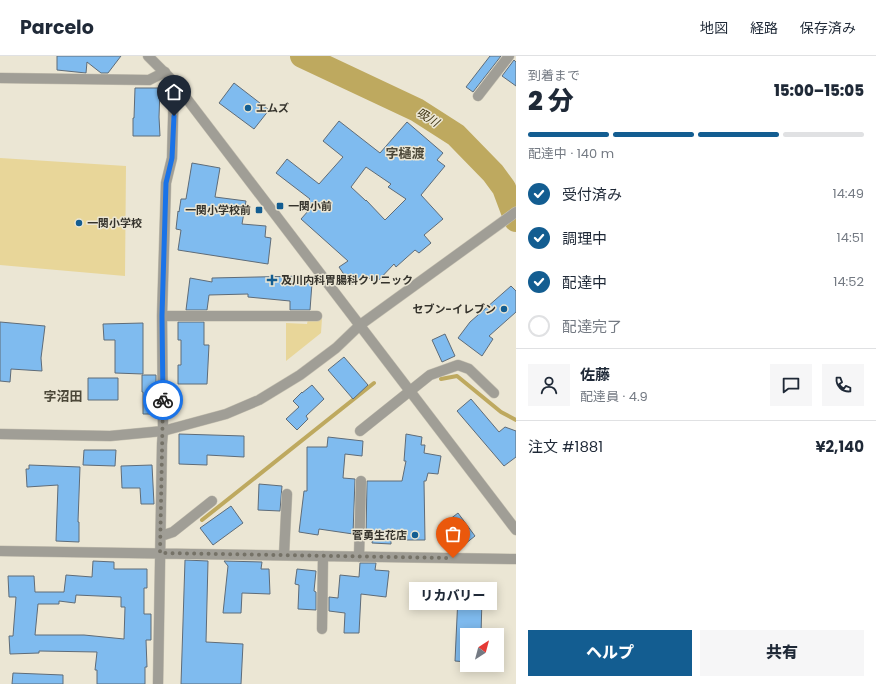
<!DOCTYPE html>
<html lang="ja">
<head>
<meta charset="utf-8">
<style>
  body { margin:0; font-family:Poppins,"Noto Sans JP",sans-serif; background:#f6f6f7; color:#1f2937; height:100vh; display:flex; flex-direction:column; font-size:15px; white-space:nowrap }
  * { box-sizing:border-box; margin:0 }
  p { font-size:13px; color:#747a83 }
  .icon { flex:none; width:22px; height:22px; fill:none; stroke:currentColor; stroke-width:2; stroke-linecap:round; stroke-linejoin:round }
  .map { position:relative; flex:1; overflow:hidden }
  .sheet { display:flex; flex-direction:column; background:#fff; width:360px }
  .sheet>* { flex:none }
  .needle { width:26px; rotate:36deg }
  .controls { position:absolute; left:460px; top:572px; display:grid; gap:8px }
  .controls a { display:grid; place-items:center; width:44px; height:44px; border-radius:0px; background:#fff; box-shadow:0 2px 10px #0003; font-size:20px }
  .pin { position:absolute; display:grid; place-items:center; width:34px; height:34px; color:#fff; margin:-41px -17px; border-radius:50% 50% 50% 0; rotate:-45deg; box-shadow:0 0 4px #0007 }
  .pin .icon { rotate:45deg }
  .courier { position:absolute; display:grid; place-items:center; width:40px; height:40px; margin:-20px; border:3px solid #1a73e8; border-radius:50%; background:#fff; color:#222; box-shadow:0 1px 5px #0007 }
  .bubble { position:absolute; height:28px; border-radius:0px; background:#fff; box-shadow:0 2px 10px #0003; font-size:13px; font-weight:800; line-height:28px; text-align:center }
  .head em { font-style:normal; font-weight:800 }
  .head div { display:flex; flex-direction:column-reverse }
  .head { display:flex; align-items:center; justify-content:space-between; height:68px; padding:0 12px }
  h1 { font-size:26px; font-weight:800; line-height:30px }
  .bar { display:grid; grid-template-columns:repeat(4,1fr); gap:6px 4px; align-content:center; height:48px; padding:0 12px }
  .bar i { height:5px; border-radius:3px; background:#e0e1e3 }
  .bar .current { background:#135d91 }
  .bar p { grid-column:span 4 }
  .line { display:flex; align-items:center; gap:10px; padding:0 12px; border-top:1px solid #e0e1e3 }
  .line div { flex:1 }
  .round { display:grid; place-items:center; flex:none; width:42px; height:42px; border-radius:0px; background:#f6f6f7 }
  ol { padding:0 12px; list-style:none }
  li { display:flex; align-items:center; gap:12px; height:44px }
  li p { margin-inline-start:auto }
  li .icon { padding:4px; border-radius:50%; background:#135d91; color:#fff; stroke-width:4 }
  li:last-child { color:#747a83 }
  li i { width:22px; height:22px; border:2px solid #e0e1e3; border-radius:50% }
  .action { display:flex; gap:8px; margin-top:auto; padding:8px 12px }
  .action a { flex:1; height:46px; border-radius:0px; background:#135d91; color:#fff; font-size:16px; font-weight:800; line-height:46px; text-align:center }
  .action a+a { background:#f6f6f7; color:#1f2937 }
  header { display:flex; align-items:center; gap:24px; box-sizing:border-box; height:56px; padding:0 20px; background:#fff; border-bottom:1px solid #e0e1e3 }
  header strong { font-size:19px }
  nav { display:flex; gap:22px; margin-inline-start:auto; font-size:14px }
  main { display:flex; flex:1; min-height:0 }
  .map>svg:first-child { display:block }
</style>
</head>
<body>
<header>
<strong>Parcelo</strong>
<nav><a>地図</a><a>経路</a><a>保存済み</a></nav>
</header>
<main>
<div class="map">
<svg width="516" height="628" viewBox="0 0 516 628">
  <rect width="100%" height="100%" fill="#ebe6d4"/>
  <path fill="#e8d699" d="M0 102 126 110 125 220 0 209Z
    M322 262 321 277 286 305V267L307 268 308 263Z"/>
  <g fill="none" stroke-linecap="round" stroke-linejoin="round">
    <path stroke="#bea95f" stroke-width="4" d="M441 323 457 320 501 356 516 364
      M202 464 374 327"/>
    <path stroke="#bea95f" stroke-width="24" d="M302 0 417 54 456 79 493 117 504 132 516 164"/>
  </g>
  <path fill="#7fbbef" stroke="#5f6c78" fill-rule="evenodd" d="M57 0H121L108 17H101L87 6 86 17 57 14Z
    M490 0H501L473 36 466 31Z
    M514 4 516 6V30L502 20Z
    M234 27 269 54 254 73 219 47Z
    M135 32H160L159 61 160 80H133V62H134Z
    M339 65 380 97 407 66 443 97 437 104 445 110 421 139 443 163 424 179 431 187 419 197 415 194 396 211 394 208 375 228 366 219 351 229 339 211 348 205 301 163 309 154 304 149 310 143 276 117 287 103 319 128 343 101 323 85ZM366 111 391 128 388 131 406 143 385 164 366 144V145L351 131Z
    M192 107 220 112 215 141 246 145 242 168 266 170 265 181 271 182 268 208 178 194 181 174 176 173 178 155 179 156 181 143H186Z
    M303 220 302 226 312 227 310 254H290V245L248 241V238L209 239 207 254H186L190 222 212 226V222Z
    M511 230 516 235V256L489 280 493 283 482 300 458 282 470 266Z
    M0 266 45 270 41 302 42 315 11 313 10 326 0 325Z
    M178 266H204V289H209L207 328H178V309H181V284H178Z
    M143 267V318L115 317V284H104L103 268Z
    M445 278 455 300 442 306 432 284Z
    M344 301 368 329 353 343 328 314Z
    M142 319H156V358H143V336H142Z
    M88 322H118V344H88Z
    M312 329 324 343 306 360 308 363 297 374 286 363 299 351 293 345 302 336V337Z
    M471 343 499 376 505 371 516 375V401L504 410 457 355Z
    M179 378 244 380V401L207 399V409L179 408Z
    M406 378 422 381 421 389H425L424 397 441 400 438 418 428 417 426 425H424L425 484H391V488L372 487 373 481 366 480 367 425H402L406 405H404Z
    M328 381 363 385 362 400 345 398 343 422 355 423 353 478 319 473 318 479 299 476 304 435H307V391H327Z
    M84 394H116L115 410 83 409Z
    M29 409 80 411 78 466H79V486L56 485 58 429 27 431 26 413H29Z
    M152 409 154 448H141L140 432H122L121 410Z
    M259 428 282 430 280 455 258 454Z
    M231 450 243 467 213 489 200 472Z
    M458 457 475 480 455 496 437 473Z
    M185 504 208 505 206 586 243 588 241 628H181Z
    M93 505 114 506V513H147V532H144V558H151V584H146L147 611H145V628H97V614H95L97 596 39 595V597L10 598 9 580H13L16 541H9L8 520H34L35 536H64L66 519 92 521ZM76 539 121 541V551H125L124 583 84 579H35L38 548H59V545L75 547Z
    M224 505 262 506 261 513H269L270 538 242 537 241 557H223L228 510Z
    M360 507H376L375 514 389 515 386 541 361 538 359 577H344L345 557 329 555V541L338 542 340 519 359 521Z
    M297 513 316 515 314 535 316 536V554L298 553 299 529 295 528Z
    M458 540 482 542 481 579H467V606L455 605Z
    M13 617 63 619V628H12Z"/>
  <g fill="none" stroke-linecap="round" stroke-linejoin="round">
    <g stroke="#c7c2b2" stroke-width="11">
      <path id="minor" d="M0 22 149 24 165 16
        M478 40 509 0
        M162 260H317
        M360 375 430 319 458 309 469 313 494 337
        M161 480 173 476 212 445
        M0 495 516 503
        M284 499 287 438
        M359 501 361 425
        M322 573 323 500
        M158 628 162 388 163 375 162 260 166 127 172 102 174 26"/>
    </g>
    <g stroke="#c7c2b2" stroke-width="11">
      <path id="tertiary" d="M148 0 174 26C288 175 401 325 516 474
        M0 378 110 380 163 375 226 358 259 344 300 319 336 292 360 269 516 156"/>
    </g>
    <use href="#minor" stroke="#a09e96" stroke-width="10"/>
    <use href="#tertiary" stroke="#a09e96" stroke-width="10"/>
  </g>
  <g fill="none" stroke-linecap="round" stroke-linejoin="round">
    <path stroke="#757267" stroke-width="4" stroke-dasharray="0 7.2" d="M163 344 160 497 453 502"/>
    <path stroke="#1a73e8" stroke-width="5" d="M163 344 162 260 166 127 172 102 174 60"/>
  </g>
  <g fill="#135d91" stroke="#ebe6d4" stroke-width="1.5">
    <circle cx="248" cy="52" r="4"/>
    <rect x="276" y="146" width="8" height="8" rx="2"/>
    <rect x="255" y="150" width="8" height="8" rx="2"/>
    <circle cx="79" cy="167" r="4"/>
    <path d="M270 218h4v4h4v4h-4v4h-4v-4h-4v-4h4z"/>
    <circle cx="504" cy="253" r="4"/>
    <circle cx="415" cy="479" r="4"/>
  </g>
  <g text-anchor="middle" dominant-baseline="central" stroke-width="3" stroke-linejoin="round" paint-order="stroke">
    <g font-size="11" font-weight="bold" fill="#35332c" stroke="#ebe6d4" text-anchor="start">
      <text x="256" y="52">エムズ</text>
      <text x="288" y="150">一関小前</text>
      <text x="251" y="154" text-anchor="end">一関小学校前</text>
      <text x="87" y="167">一関小学校</text>
      <text x="281" y="224">及川内科胃腸科クリニック</text>
      <text x="496" y="253" text-anchor="end">セブン-イレブン</text>
      <text x="407" y="479" text-anchor="end">菅勇生花店</text>
    </g>
    <g font-size="12" font-style="italic" fill="#403716" stroke="#ebe6d4">
      <text transform="translate(428 61) rotate(32)">吸川</text>
    </g>
    <g font-size="13" font-weight="bold" fill="#4c4839" stroke="#ebe6d4">
      <text x="405" y="97">字樋渡</text>
      <text x="63" y="340">字沼田</text>
    </g>
  </g>
</svg>
<div class="controls">
<a><svg class="needle" viewBox="-14 -14 28 28"><path d="M0-13l5 13h-10z" fill="#e53935"/><path d="M0 13l5-13h-10z" fill="#747a83"/></svg></a>
</div>
<div class="pin" style="left:453px;top:502px;background:#ea580c"><svg class="icon" aria-label="bag" viewBox="0 0 24 24"><path d="M5 8h14l-1 12H6zM9 8a3 3 0 0 1 6 0"/></svg></div>
<div class="pin" style="left:174px;top:60px;background:#1f2937"><svg class="icon" aria-label="home" viewBox="0 0 24 24"><path d="M3 11l9-7 9 7M6 9v11h12V9"/></svg></div>
<div class="courier" style="left:163px;top:344px"><svg class="icon" aria-label="bike" viewBox="0 0 24 24"><circle cx="6" cy="16" r="4"/><circle cx="18" cy="16" r="4"/><path d="M6 16l4-8h5l3 8M10 8l3 8H6M13 5h3"/></svg></div>
<div class="bubble" style="left:409px;top:526px;width:88px">リカバリー</div>
</div>
<section class="sheet">
<div class="head"><div><h1>2 分</h1><p>到着まで</p></div><em>15:00–15:05</em></div>
<div class="bar"><i class="current"></i><i class="current"></i><i class="current"></i><i></i><p>配達中 · 140 m</p></div>
<ol>
<li><svg class="icon" aria-label="check" viewBox="0 0 24 24"><path d="M5 12l5 5 9-10"/></svg>受付済み<p>14:49</p></li>
<li><svg class="icon" aria-label="check" viewBox="0 0 24 24"><path d="M5 12l5 5 9-10"/></svg>調理中<p>14:51</p></li>
<li><svg class="icon" aria-label="check" viewBox="0 0 24 24"><path d="M5 12l5 5 9-10"/></svg>配達中<p>14:52</p></li>
<li><i></i>配達完了</li>
</ol>
<div class="line" style="height:72px"><a class="round"><svg class="icon" aria-label="person" viewBox="0 0 24 24"><circle cx="12" cy="8" r="4"/><path d="M4 21q1-7 8-7t8 7"/></svg></a><div><b>佐藤</b><p>配達員 · 4.9</p></div><a class="round"><svg class="icon" aria-label="chat" viewBox="0 0 24 24"><path d="M4 5h16v11H9l-5 4z"/></svg></a><a class="round"><svg class="icon" aria-label="phone" viewBox="0 0 24 24"><path d="M5 4h4l2 5-3 2q2 4 5 5l2-3 5 2v4C11 20 4 13 5 4z"/></svg></a></div>
<div class="line" style="height:52px"><div>注文 #1881</div><b>¥2,140</b></div>
<div class="action"><a>ヘルプ</a><a>共有</a></div>
</section>
</main>
</body>
</html>
